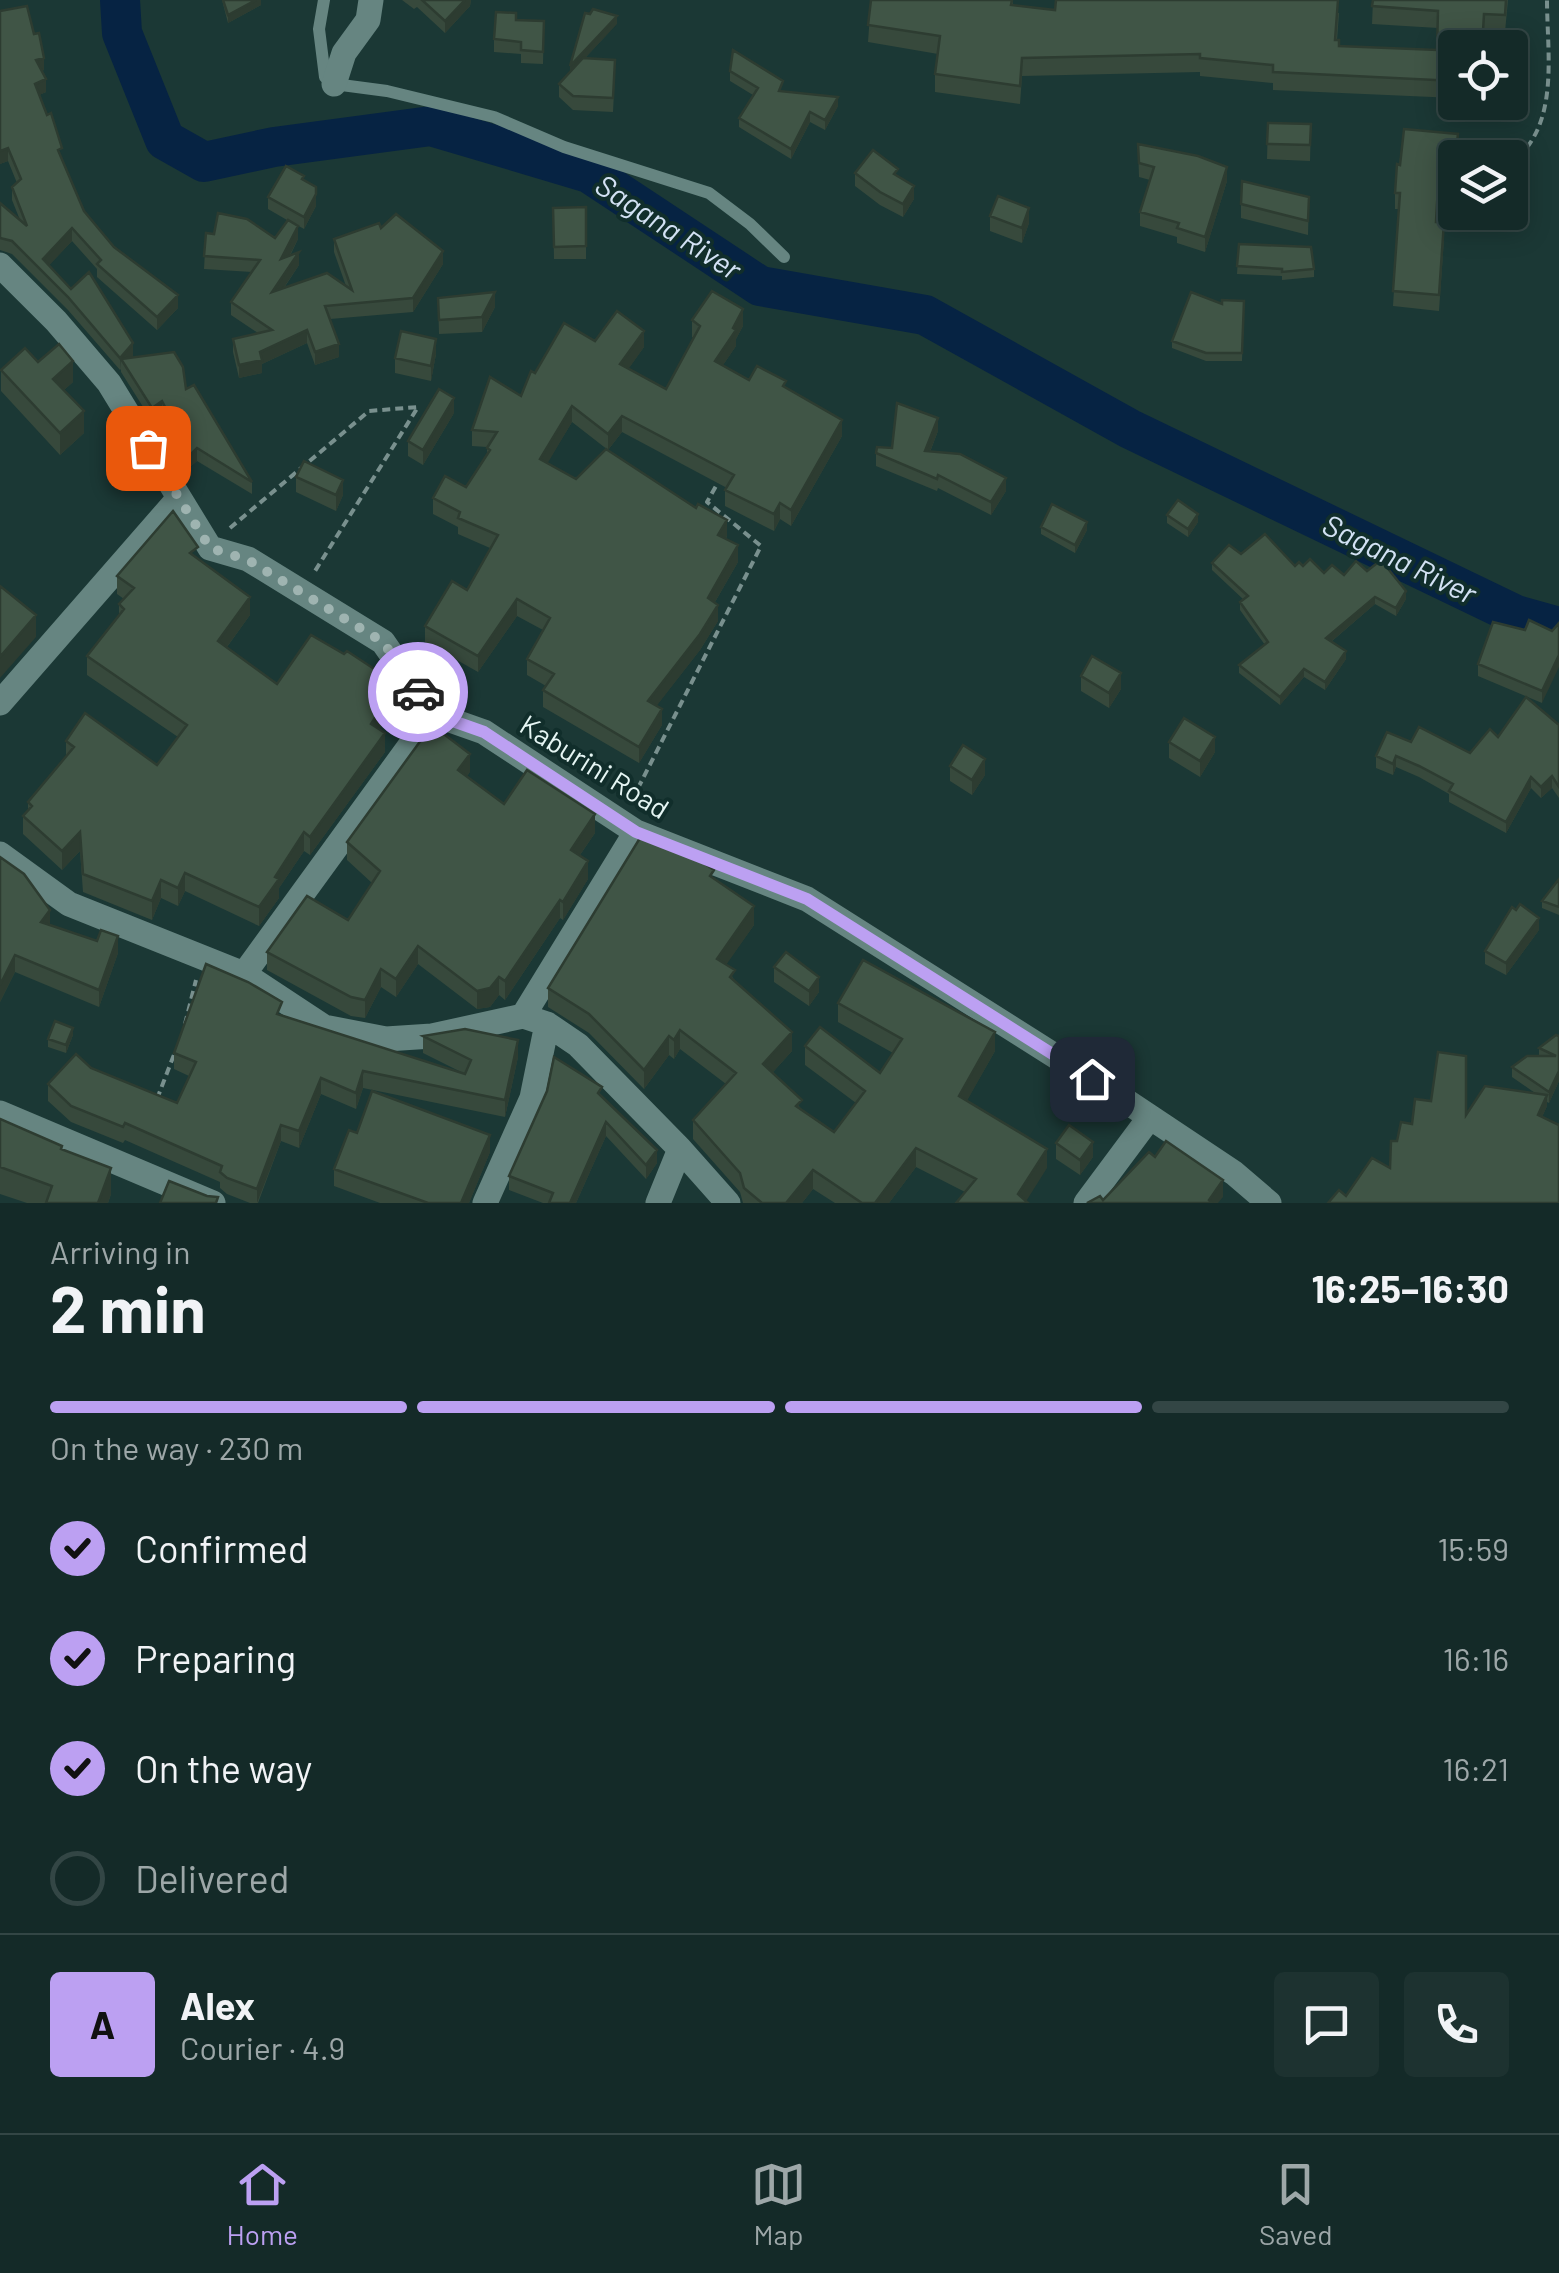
<!DOCTYPE html>
<html lang="en">
<head>
<meta charset="utf-8">
<style>
  body { margin:0; font-family:Barlow,sans-serif; background:#1d3230; color:#f1f3f6; height:100vh; display:flex; flex-direction:column; font-size:38px; white-space:nowrap }
  * { box-sizing:border-box; margin:0 }
  p { font-size:32px; color:#9da7a8 }
  .icon { flex:none; width:55px; height:55px; fill:none; stroke:currentColor; stroke-width:2; stroke-linecap:round; stroke-linejoin:round }
  .map { position:relative; height:1203px; overflow:hidden }
  .details { display:flex; flex-direction:column; background:#142a28; flex:1 }
  .details>* { flex:none }
  .fabs { position:absolute; left:1438px; top:30px; display:grid; gap:20px }
  .fabs a { display:grid; place-items:center; width:90px; height:90px; border-radius:10px; background:#142a28; box-shadow:0 5px 25px #0003,0 0 0 2px #334645; font-size:50px }
  .pin { position:absolute; display:grid; place-items:center; width:85px; height:85px; color:#fff; margin:-42px; border-radius:20px; box-shadow:0 5px 15px #0006 }
  .courier { position:absolute; display:grid; place-items:center; width:100px; height:100px; margin:-50px; border:8px solid #bca0f2; border-radius:50%; background:#fff; color:#222; box-shadow:0 2px 12px #0007 }
  .head em { font-style:normal; font-weight:700 }
  .head div { display:flex; flex-direction:column-reverse }
  .head { display:flex; align-items:center; justify-content:space-between; height:170px; padding:0 50px }
  h1 { font-size:65px; font-weight:700; line-height:75px }
  .bar { display:grid; grid-template-columns:repeat(4,1fr); gap:15px 10px; align-content:center; height:120px; padding:0 50px }
  .bar i { height:12px; border-radius:8px; background:#334645 }
  .bar .selected { background:#bca0f2 }
  .bar p { grid-column:span 4 }
  .line { display:flex; align-items:center; gap:25px; padding:0 50px; border-top:2px solid #334645 }
  .line div { flex:1 }
  .round { display:grid; place-items:center; flex:none; width:105px; height:105px; border-radius:10px; background:#1d3230 }
  ol { padding:0 50px; list-style:none }
  li { display:flex; align-items:center; gap:30px; height:110px }
  li p { margin-inline-start:auto }
  li .icon { padding:10px; border-radius:50%; background:#bca0f2; color:#111; stroke-width:4 }
  li:last-child { color:#9da7a8 }
  li i { width:55px; height:55px; border:5px solid #334645; border-radius:50% }
  .tab-bar { display:flex; justify-content:space-around; align-items:center; height:140px; border-top:2px solid #334645; background:#142a28; font-size:28px; color:#9da7a8 }
  .tab-bar a { display:grid; justify-items:center; gap:5px }
  .tab-bar .selected { color:#bca0f2 }
  .map>svg:first-child { display:block }
</style>
</head>
<body>
<div class="map">
<svg width="1559" height="1203" viewBox="0 0 1559 1203">
  <rect width="100%" height="100%" fill="#1b3835"/>
  <g fill="none" stroke-linecap="round" stroke-linejoin="round">
    <path stroke="#062343" stroke-width="40" d="M120 0 122 33 165 140 204 162 274 147 431 126 589 173 760 286 925 315 1130 429 1516 615 1559 627"/>
    <path stroke="#79908e" stroke-width="4" stroke-dasharray="8 5" stroke-linecap="butt" d="M1491 158 1499 150 1528 146C1557 107 1547 47 1547 0
      M1472 228 1476 212
      M230 528 369 411 418 407 315 571
      M632 800 761 546 707 502 720 479
      M185 1024 196 980
      M157 1099 175 1052"/>
    <path stroke="#668581" stroke-width="12" d="M324 0 319 29 325 77 334 84 387 91 494 117 564 147 709 193 750 224 784 257"/>
    <path stroke="#668581" stroke-width="25" d="M334 84 344 53 368 20 371 0
      M0 265 56 321 109 383 210 548 248 559 383 642 433 714 484 732 636 832 807 899 1123 1099 1234 1173 1269 1203
      M0 703 179 498
      M0 854 69 904 244 974 324 1027 386 1039 432 1036 523 1016 547 1024 578 1045 680 1149 728 1203
      M244 974 433 714
      M523 1016 636 832
      M0 1113 213 1203
      M485 1203 532 1098 547 1024
      M658 1203 680 1149
      M1086 1203 1150 1117"/>
  </g>
  <path fill="#37493c" d="M222 0H261V5L228 23Z
    M402 0H471L470 6 445 33 417 7 414 9Z
    M871 0H1013V6L1055 10 1339 13 1337 40 1339 46 1437 50 1438 28 1372 24 1373 0H1508L1505 32H1484L1483 48H1455V98L1273 90V83L1200 76V72L1022 76 1020 104 935 92V74L938 54 868 42Z
    M0 11 34 34 44 70 42 71 46 92 39 95 62 159 84 211 114 247 178 308 157 330 97 277V269L72 241 49 265 133 356 131 358 186 389 252 482V494L197 461 190 467 162 413 152 421 121 372V369L120 370 68 310 12 254 0 250V203L20 220 12 200V187L17 183 8 161 0 164Z
    M516 20 544 21 543 64 521 63V54L494 52V39Z
    M617 24 585 58 615 73 613 112 573 110 559 97V84Z
    M730 71 783 91 838 106 825 130 810 122 791 159 739 127V118L753 95 730 81Z
    M1456 102H1480V106H1456Z
    M1268 123 1311 124 1310 161 1267 159Z
    M1404 129 1458 149 1457 158H1455V168L1440 166 1437 222 1444 238 1439 311 1393 306 1399 209H1395V193Z
    M1138 144 1227 181 1205 252 1177 243V237L1140 226V212L1150 180 1139 177Z
    M855 173 898 176 914 199 903 217 880 205 855 186Z
    M304 180 316 206 304 229 297 225 298 239 290 256 299 265 284 288 346 286 334 252V239L381 228 443 264 413 312 330 319 339 357 315 365 307 343 262 364V373L239 378 233 352V339L258 333 231 315V302L252 272 204 269 206 233 275 238 287 220 268 209V197Z
    M1309 197 1308 235 1241 218V204Z
    M586 207V259H554L553 208Z
    M990 216 1029 223 1022 243 990 231Z
    M1239 244 1314 269V277L1282 280V276L1237 274Z
    M438 298 495 307 482 332 439 334Z
    M1244 301 1242 361H1206L1172 348V341L1222 304Z
    M692 320 743 326 736 339V346L723 365 749 380 786 388 842 436 791 526 780 519 774 531 725 506V490L727 488 622 432 608 450 572 422 547 463 576 479 727 536 726 539 738 562 715 602 718 621 700 650 656 706 662 725 639 763 543 707V690L546 686 527 675V659L543 630 517 616 478 672 425 642V626L467 590 490 548 458 534V527L433 514V498L466 487 487 455V447L472 446V430L521 396 535 373 595 341 644 347 628 369 666 389 694 338 692 337Z
    M436 354 431 381 395 373V358Z
    M38 362 73 382 64 390 84 433 60 455 1 391V370Z
    M454 413 423 465 408 456V441Z
    M938 431 930 452 1006 491 991 515 938 488 937 491 876 466V453Z
    M296 477 343 495 336 511 296 492Z
    M1167 515 1198 522 1188 537 1167 523Z
    M1041 527 1087 530 1075 553 1041 534Z
    M1241 554 1295 566H1303L1324 573 1344 575 1367 571 1406 599 1396 616 1375 604 1331 642 1346 659 1325 690 1304 677 1280 705 1239 673V665L1265 645 1240 610V602L1244 600 1212 570V563Z
    M198 559 250 615 227 647 277 684 397 702 379 729 385 752 310 855 304 851 279 888V898L259 926 185 891 178 906 161 898 152 920 83 892 80 851 62 870 23 834V816L28 810V802L66 757V741L157 765 178 737 87 675V656L119 615V604L124 599 117 594V576Z
    M1525 630 1552 631 1542 703 1478 676V664Z
    M1081 676 1121 689 1109 708 1081 691Z
    M1559 725V798L1552 788 1541 798 1531 788 1506 833 1449 802V794L1419 777 1396 767 1393 775 1376 768V756L1411 742 1470 753 1498 737Z
    M1169 742 1215 752 1200 777 1169 758Z
    M950 766 985 775 972 795 950 781Z
    M470 772 467 776 504 804 595 833 580 855 588 879 563 920 560 918 505 1000 499 995 490 1007 477 1009 418 964 396 997 381 987 365 1018 351 1016 267 970V952L348 920 372 883 347 860V842Z
    M0 857 50 925 97 941 118 953 99 1007 15 972 0 1002Z
    M714 879 754 925 726 964 735 982 792 1051 773 1072 802 1110 834 1132 856 1103 805 1065V1046L880 1073 893 1053 838 1022V1003L995 1051 967 1100 1047 1168 965 1192 916 1167 889 1203H835L813 1189 802 1203H743L740 1192 693 1139V1120L726 1084 680 1049 674 1059 669 1055 644 1089 589 1033 548 1007V988Z
    M1559 879V915L1542 908V901Z
    M1539 930 1506 975 1485 964V951Z
    M774 967 819 992 809 1006 774 982Z
    M282 1015 465 1074 423 1053V1036L518 1057 505 1117 363 1088 356 1109 321 1094 299 1148 281 1141 258 1203H250L227 1194 220 1188V1182L125 1140 123 1143 71 1122 48 1101V1084L91 1068 177 1103 189 1076 174 1069V1053Z
    M73 1035 66 1053 48 1047V1039Z
    M1559 1036V1081L1549 1103 1547 1102V1106L1542 1117 1346 1196 1390 1168 1397 1141 1412 1124 1466 1115 1535 1093 1512 1077V1067L1539 1056V1048Z
    M602 1098 657 1163 646 1179 606 1136 576 1203H543L509 1190V1176Z
    M0 1119 62 1149 111 1194 108 1203H27L0 1194Z
    M357 1133 490 1152 469 1203H380L334 1186V1169Z
    M1056 1143 1093 1157 1080 1175 1056 1159Z"/>
  <path fill="#2d3c31" d="M256 0H261V5L228 23V15Z
    M465 0H471L470 6 445 33V21Z
    M617 16V24L570 74V66Z
    M44 58V70L36 72V60Z
    M46 79V92L35 97V84Z
    M838 97V106L825 130V120Z
    M810 112V122L791 159V149Z
    M8 148V161L0 164V151Z
    M1227 167V181L1205 252V237Z
    M914 186V199L903 217V204Z
    M316 194V206L304 229V217Z
    M1029 208V223L1022 243V228Z
    M298 226V239L281 272V259Z
    M72 228V241L43 272V259Z
    M443 251V264L413 312V298Z
    M299 252V265L272 305V292Z
    M495 292V307L482 332V317Z
    M178 295V308L157 330V317Z
    M743 309V326L736 339V346L715 377V361Z
    M307 330V343L262 364V373L239 378V365L260 352Z
    M644 331V347L620 381V364Z
    M436 339V354L431 381V366Z
    M133 343V356L124 365 121 359 120 370V358Z
    M339 344V357L315 365V352Z
    M73 361V382L53 400V379Z
    M454 398V413L423 465V450Z
    M162 401V413L152 421V408Z
    M572 406V422L540 476V459Z
    M84 411V433L60 455V433Z
    M622 416V432L608 450V434Z
    M938 418V431L925 464V451Z
    M842 420V436L791 526V510Z
    M197 448V461L190 467V455Z
    M1006 478V491L991 515V502Z
    M343 480V495L336 511V495Z
    M780 503V519L774 531V514Z
    M1198 514V522L1188 537V529Z
    M727 520V536L718 551V535Z
    M1087 522V530L1075 553V545Z
    M738 545V562L708 614V598Z
    M1406 591V599L1396 616V608Z
    M250 597V615L218 659V641Z
    M1375 597V604L1326 646V638Z
    M517 599V616L478 672V656Z
    M718 605V621L700 650 648 717V701Z
    M36 615V637L0 678V657Z
    M1346 651V659L1325 690V682Z
    M1559 655V667L1542 703V691Z
    M1304 669V677L1280 705V697Z
    M1121 673V689L1109 708V693Z
    M397 684V702L371 742V724Z
    M662 709V725L639 763V747Z
    M385 733V752L310 855V837Z
    M1215 737V752L1200 777V761Z
    M470 754V772L458 788V770Z
    M1396 756V767L1393 775V764Z
    M985 759V775L972 795V780Z
    M1552 776V788L1541 798V787Z
    M1531 777V788L1506 833V822Z
    M595 814V833L571 868V850Z
    M80 832V851L62 870V851Z
    M304 832V851L279 888V898L259 926V907L275 877Z
    M588 861V879L563 920V902Z
    M185 873V891L178 906V888Z
    M161 880V898L152 920V901Z
    M560 900V918L505 1000V981Z
    M754 906V925L717 978V959Z
    M50 910V927L41 922Z
    M1539 918V930L1506 975V963Z
    M118 936V953L99 1007V990Z
    M418 946V964L396 997V979Z
    M15 955V972L0 1002V985Z
    M381 969V987L365 1018V1000Z
    M499 977V995L490 1007 477 1009V991Z
    M819 977V992L809 1006V991Z
    M73 1028V1035L66 1053V1045Z
    M680 1030V1049L674 1059V1040Z
    M792 1032V1051L763 1083V1064Z
    M995 1032V1051L959 1115V1096Z
    M669 1036V1055L644 1089V1070Z
    M518 1040V1057L505 1117V1100Z
    M363 1071V1088L356 1109V1093Z
    M1559 1071V1081L1549 1103V1092Z
    M321 1078V1094L299 1148V1131Z
    M1547 1095V1106L1538 1126V1115Z
    M606 1122V1136L576 1203H570Z
    M281 1125V1141L257 1203V1189Z
    M490 1135V1152L469 1203H461Z
    M1093 1142V1157L1080 1175V1160Z
    M916 1148V1167L889 1203H875Z
    M1047 1149V1168L1025 1203 1018 1194Z
    M657 1150V1163L646 1179V1165Z
    M111 1168V1194L108 1203H98Z
    M813 1170V1189L802 1203H786Z
    M1223 1180V1197L1218 1203H1209V1200Z"/>
  <path fill="#405546" stroke="#2d3c31" stroke-width="2.5" d="M223 0H256L228 15Z
    M422 0H465L445 21Z
    M871 0H1012L1011 5 1055 10 1056 0H1338L1335 40H1339V46L1437 50 1438 11 1372 6 1373 0H1506L1505 15 1484 14 1482 48H1455V81L1273 72V65L1200 58V54L1022 58 1020 86 935 74 940 36 868 25Z
    M27 6 34 34 39 33 44 58 36 60 46 79 35 84 47 115 51 113 62 148 58 150 84 211 114 247 178 295 157 317 97 264 101 260 72 228 43 259 71 289 89 272 133 343 120 358 68 297 12 241 0 238V203L27 226 12 187 21 179 8 148 0 151V11Z
    M593 9 617 16 570 66 585 13 590 14Z
    M496 12 516 13V20L544 21 543 52 521 50V42L494 39Z
    M733 50 783 81 779 91 838 97 825 120 810 112 791 149 739 118 758 88 730 71Z
    M583 58 615 60 613 98 573 96 559 84Z
    M1268 123 1311 124 1310 145 1267 144Z
    M1404 129 1458 134 1456 152 1440 151 1436 222H1444L1439 295 1393 291 1400 193H1395L1397 164 1400 165Z
    M1138 144 1198 156 1227 167 1205 237 1177 228 1179 223 1140 212 1154 167 1139 163Z
    M873 150 898 169 894 174 914 186 903 204 880 192 855 173Z
    M286 166 304 176 302 179 316 187V194L304 217 268 197Z
    M1242 181 1309 197 1308 221 1241 204Z
    M998 196 1029 208 1022 228 990 216Z
    M586 207V246L554 247 553 208Z
    M218 213 247 219 275 238 288 220 298 226 281 259 299 252 272 292 327 273 352 290 334 239 379 223 381 228 396 214 443 251 413 298 325 306 339 344 315 352 307 330 260 352 262 360 239 365 233 339 272 330 231 302 260 260 204 256 206 233 214 234Z
    M1239 244 1311 247 1314 269 1282 272V269L1237 266Z
    M712 291 743 309 733 328 736 330 715 361 749 380 757 366 786 381 783 386 842 420 791 510 780 503 774 514 725 490 734 475 622 416 608 434 572 406 540 459 576 479 606 449 696 508 698 504 727 520 718 535 738 545 708 598 718 605 700 634 648 701 662 709 639 747 543 690 554 674 527 659 550 618 517 599 478 656 425 626 452 581 467 590 498 535 458 518 460 512 433 498 445 476 466 487 490 450 487 448 497 432 472 430 490 377 521 396 531 371 535 373 564 323 595 341 617 311 644 331 620 364 666 389 700 326 692 320Z
    M495 292 482 317 439 320 438 298Z
    M1191 292 1222 304V300L1244 301 1242 353H1206L1172 341Z
    M401 331 436 339 431 366 395 358Z
    M59 344 73 361 53 379 84 411 60 433 1 370 25 348 38 362Z
    M174 352 183 367 186 389 194 385 252 482 197 448 190 455 162 401 152 408 121 359Z
    M439 389 454 398 423 450 408 441Z
    M897 403 938 418 925 451 960 454 1006 478 991 502 938 475 937 479 876 453 877 447 892 448Z
    M304 461 343 480 336 495 296 477Z
    M1178 500 1198 514 1188 529 1167 515Z
    M1052 504 1087 522 1075 545 1041 527Z
    M173 511 198 547 190 553 250 597 218 641 277 684 311 635 344 654 347 651 397 684 371 724 385 733 310 837 304 832 275 877 279 879 259 907 185 873 178 888 161 880 152 901 83 874 80 832 62 851 23 816 32 806 28 802 74 747 66 741 85 713 157 765 187 725 87 656 124 609 119 604 134 588 117 576Z
    M1265 534 1295 566 1299 562 1303 566 1310 559 1324 573 1332 565 1344 575 1356 561 1367 571 1381 560 1406 591 1396 608 1375 597 1326 638 1346 651 1325 682 1304 669 1280 697 1239 665 1268 642 1240 602 1248 596 1212 563 1229 545 1241 554Z
    M0 586 36 615 0 657Z
    M1529 620 1552 631 1559 623V655L1542 691 1478 664 1493 622 1525 630Z
    M1092 656 1121 673 1109 693 1081 676Z
    M1526 697 1559 725V787L1552 776 1541 787 1531 777 1506 822 1449 791 1453 784 1419 766 1396 756 1393 764 1376 756 1387 732 1411 742 1419 727 1470 753 1490 729 1498 737Z
    M1184 718 1215 737 1200 761 1169 742Z
    M432 725 470 754 458 770 504 804 527 770 595 814 571 850 588 861 563 902 560 900 505 981 499 977 490 988 477 991 418 946 396 979 381 969 365 1000 351 997 267 952 307 896 348 920 380 871 347 842Z
    M963 745 985 759 972 780 950 766Z
    M643 833 683 849 714 870 710 876 754 906 717 959 735 970 730 977 792 1032 763 1064 802 1100 796 1106 834 1132 865 1091 805 1046 820 1027 880 1073 902 1039 838 1003 863 960 995 1032 959 1096 1047 1149 1018 1194 1028 1203H956L976 1179 916 1148 875 1203H862L813 1170 786 1203H762L744 1188 740 1173 693 1120 736 1073 680 1030 674 1040 669 1036 644 1070 589 1014 548 988Z
    M0 857 24 874 50 910 41 922 97 941 101 930 118 936 99 990 15 955 0 985Z
    M1559 879V907L1542 901Z
    M1520 904 1539 918 1506 963 1485 951 1512 907 1516 910Z
    M786 952 819 977 809 991 774 967Z
    M206 964 248 982 282 1002 277 1014 465 1074 471 1060 423 1036 465 1029 518 1040 505 1100 363 1071 356 1093 321 1078 299 1131 281 1125 257 1189 227 1178 220 1172 222 1166 125 1123 123 1127 71 1106 48 1084 76 1054 91 1068 177 1103 196 1062 174 1053Z
    M55 1021 73 1028 66 1045 48 1039Z
    M1556 1035 1559 1036V1071L1549 1092 1512 1067 1527 1056H1556L1539 1048Z
    M1438 1052 1466 1056V1115L1485 1086 1547 1095 1538 1115 1559 1125V1203H1328L1339 1190 1346 1196 1372 1158 1390 1168 1391 1141H1397L1401 1122 1412 1124 1415 1099 1431 1101Z
    M554 1057 602 1087 598 1093 657 1150 646 1165 606 1122 570 1203H549L553 1193 509 1176 547 1091Z
    M372 1091 490 1135 461 1203H428L334 1169 349 1130 357 1133Z
    M0 1119 62 1146 61 1149 111 1168 98 1203H46L52 1186 0 1167Z
    M1069 1125 1093 1142 1080 1160 1056 1143Z
    M1166 1141 1223 1180 1209 1200 1212 1203H1087L1100 1196 1103 1200 1149 1152 1155 1157Z
    M169 1181 207 1196 218 1197 216 1203H160Z"/>
  <g fill="none" stroke-linecap="round" stroke-linejoin="round">
    <path stroke="#9fb4b1" stroke-width="10" stroke-dasharray="0 18" d="M148 448 210 548 248 560 383 642 418 692"/>
    <path stroke="#bca0f2" stroke-width="12" d="M418 692 433 714 484 732 636 832 807 899 1092 1079"/>
  </g>
  <g text-anchor="middle" dominant-baseline="central" stroke-width="8" stroke-linejoin="round" paint-order="stroke">
    <g font-size="28" fill="#e6f6f4" stroke="#112e2b">
      <text transform="translate(595 766) rotate(32)">Kaburini Road</text>
    </g>
    <g font-size="30" font-style="italic" fill="#d3e2f4" stroke="#112e2b">
      <text transform="translate(669 226) rotate(33)">Sagana River</text>
      <text transform="translate(1400 558) rotate(26)">Sagana River</text>
    </g>
  </g>
</svg>
<div class="fabs">
<a><svg class="icon" aria-label="locate" viewBox="0 0 24 24"><circle cx="12" cy="12" r="6"/><path d="M12 2v4M12 18v4M2 12h4M18 12h4"/></svg></a>
<a><svg class="icon" aria-label="layers" viewBox="0 0 24 24"><path d="M12 4l9 5-9 5-9-5zM3 14l9 5 9-5"/></svg></a>
</div>
<div class="pin" style="left:148px;top:448px;background:#ea580c"><svg class="icon" aria-label="bag" viewBox="0 0 24 24"><path d="M5 8h14l-1 12H6zM9 8a3 3 0 0 1 6 0"/></svg></div>
<div class="pin" style="left:1092px;top:1079px;background:#1f2937"><svg class="icon" aria-label="home" viewBox="0 0 24 24"><path d="M3 11l9-7 9 7M6 9v11h12V9"/></svg></div>
<div class="courier" style="left:418px;top:692px"><svg class="icon" aria-label="car" viewBox="0 0 24 24"><path d="M5 17H2v-5l4-1 3-4h7l3 4 3 1v5h-3M9 17h6M6 11h13"/><circle cx="7" cy="17" r="2"/><circle cx="17" cy="17" r="2"/></svg></div>
</div>
<section class="details">
<div class="head"><div><h1>2 min</h1><p>Arriving in</p></div><em>16:25–16:30</em></div>
<div class="bar"><i class="selected"></i><i class="selected"></i><i class="selected"></i><i></i><p>On the way · 230 m</p></div>
<ol>
<li><svg class="icon" aria-label="check" viewBox="0 0 24 24"><path d="M5 12l5 5 9-10"/></svg>Confirmed<p>15:59</p></li>
<li><svg class="icon" aria-label="check" viewBox="0 0 24 24"><path d="M5 12l5 5 9-10"/></svg>Preparing<p>16:16</p></li>
<li><svg class="icon" aria-label="check" viewBox="0 0 24 24"><path d="M5 12l5 5 9-10"/></svg>On the way<p>16:21</p></li>
<li><i></i>Delivered</li>
</ol>
<div class="line" style="height:180px"><b class="round" style="background:#bca0f2;color:#111">A</b><div><b>Alex</b><p>Courier · 4.9</p></div><a class="round"><svg class="icon" aria-label="chat" viewBox="0 0 24 24"><path d="M4 5h16v11H9l-5 4z"/></svg></a><a class="round"><svg class="icon" aria-label="phone" viewBox="0 0 24 24"><path d="M5 4h4l2 5-3 2q2 4 5 5l2-3 5 2v4C11 20 4 13 5 4z"/></svg></a></div>
</section>
<nav class="tab-bar">
<a class="selected"><svg class="icon" aria-label="home" viewBox="0 0 24 24"><path d="M3 11l9-7 9 7M6 9v11h12V9"/></svg>Home</a>
<a><svg class="icon" aria-label="map" viewBox="0 0 24 24"><path d="M3 6l6-2 6 2 6-2v14l-6 2-6-2-6 2zM9 4v14M15 6v14"/></svg>Map</a>
<a><svg class="icon" aria-label="saved" viewBox="0 0 24 24"><path d="M7 4h10v16l-5-4-5 4z"/></svg>Saved</a>
</nav>
</body>
</html>
